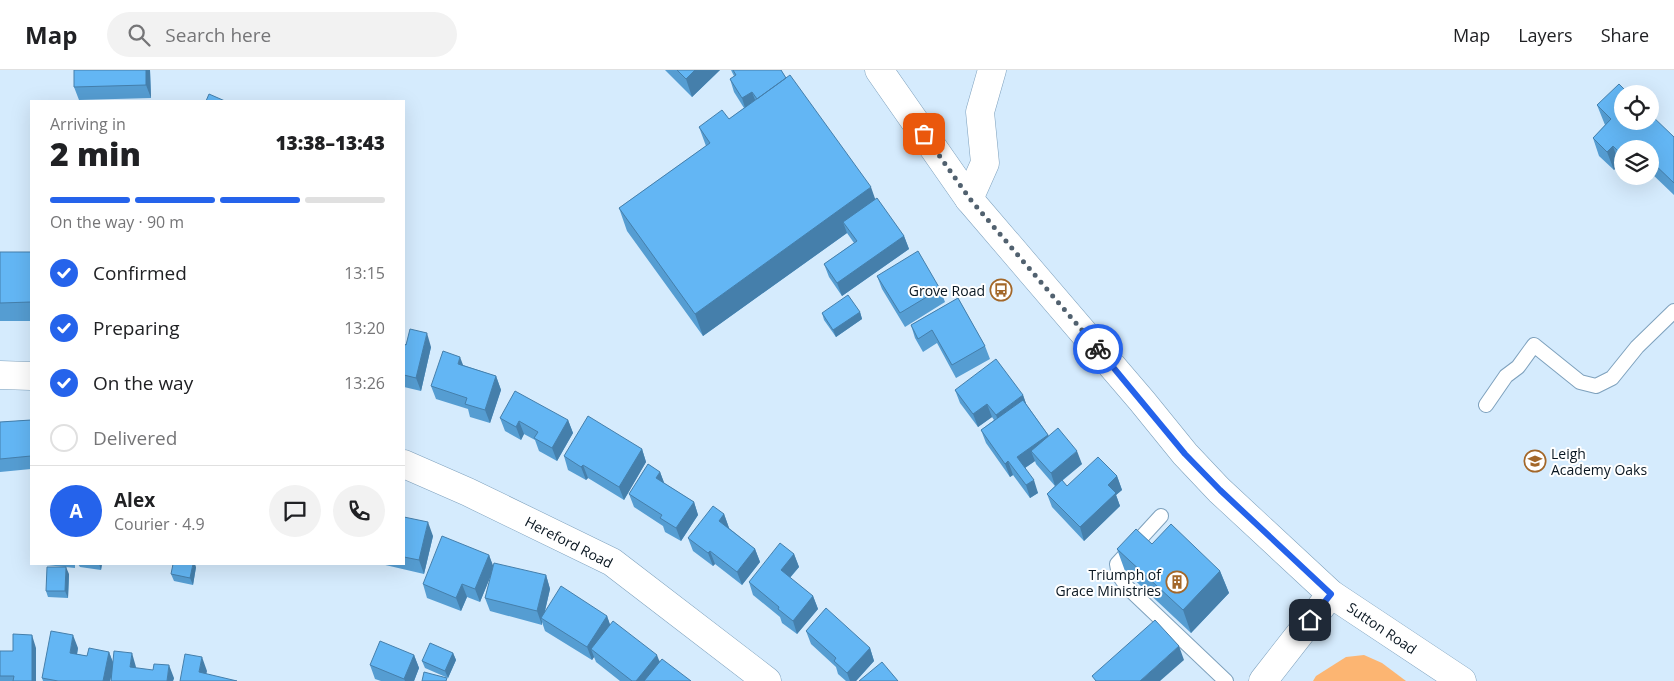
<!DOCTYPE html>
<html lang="en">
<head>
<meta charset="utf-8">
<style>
  body { margin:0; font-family:"Open Sans",sans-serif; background:#f2f2f2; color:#202124; height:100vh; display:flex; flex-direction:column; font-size:19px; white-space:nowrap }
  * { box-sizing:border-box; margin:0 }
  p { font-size:16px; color:#757577 }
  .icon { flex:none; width:28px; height:28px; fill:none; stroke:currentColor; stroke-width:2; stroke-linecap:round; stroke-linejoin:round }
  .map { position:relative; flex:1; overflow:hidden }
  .side { position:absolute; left:30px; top:30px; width:375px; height:465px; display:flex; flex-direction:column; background:#fff; border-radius:0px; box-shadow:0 5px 20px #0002 }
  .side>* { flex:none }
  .tools { position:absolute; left:1614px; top:15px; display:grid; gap:10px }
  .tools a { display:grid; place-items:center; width:45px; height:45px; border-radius:50%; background:#fff; box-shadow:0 5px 20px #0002; font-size:25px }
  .pin { position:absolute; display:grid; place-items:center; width:42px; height:42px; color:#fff; margin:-21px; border-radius:10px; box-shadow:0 2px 8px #0006 }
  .courier { position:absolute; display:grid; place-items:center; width:50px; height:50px; margin:-25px; border:4px solid #2563eb; border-radius:50%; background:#fff; color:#222; box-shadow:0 1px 6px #0007 }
  .headline em { font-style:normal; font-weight:800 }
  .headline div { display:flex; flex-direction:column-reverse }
  .headline { display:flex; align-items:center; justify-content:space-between; height:85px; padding:0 20px }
  h1 { font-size:32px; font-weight:800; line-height:38px }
  .bar { display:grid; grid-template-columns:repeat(4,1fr); gap:8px 5px; align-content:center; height:60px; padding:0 20px }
  .bar i { height:6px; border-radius:4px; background:#e0e0e0 }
  .bar .current { background:#2563eb }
  .bar p { grid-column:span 4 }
  .line { display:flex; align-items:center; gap:12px; padding:0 20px; border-top:1px solid #e0e0e0 }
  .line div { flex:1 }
  .round { display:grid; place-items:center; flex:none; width:52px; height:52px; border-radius:26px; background:#f2f2f2 }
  ol { padding:0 20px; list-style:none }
  li { display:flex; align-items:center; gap:15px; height:55px }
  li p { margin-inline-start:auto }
  li .icon { padding:5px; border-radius:50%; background:#2563eb; color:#fff; stroke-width:4 }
  li:last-child { color:#757577 }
  li i { width:28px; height:28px; border:2px solid #e0e0e0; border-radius:50% }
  header { display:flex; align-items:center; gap:30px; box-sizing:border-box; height:70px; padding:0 25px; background:#fff; border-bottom:1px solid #e0e0e0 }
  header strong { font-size:24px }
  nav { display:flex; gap:28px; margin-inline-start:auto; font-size:18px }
  .search { width:350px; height:45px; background:#f2f2f2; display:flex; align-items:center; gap:12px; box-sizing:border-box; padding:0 18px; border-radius:28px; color:#757577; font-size:19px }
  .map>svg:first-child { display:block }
</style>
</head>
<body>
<header>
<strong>Map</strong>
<div class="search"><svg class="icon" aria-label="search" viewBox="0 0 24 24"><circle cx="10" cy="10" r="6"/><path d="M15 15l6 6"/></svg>Search here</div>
<nav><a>Map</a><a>Layers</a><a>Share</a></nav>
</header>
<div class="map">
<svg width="1674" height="611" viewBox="0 0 1674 611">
  <rect width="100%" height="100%" fill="#d5ebfd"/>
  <path fill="#fcb572" d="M1364 585 1382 593 1406 611H1313L1316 606 1346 587Z"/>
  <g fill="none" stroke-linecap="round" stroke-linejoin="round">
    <g stroke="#7ea1bd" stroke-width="16">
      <path id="lane" d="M1486 335 1506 306 1518 297 1534 275 1580 312 1596 316 1612 308 1637 277 1674 241
        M1161 446 1117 494 1119 505 1127 517 1226 611"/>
    </g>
    <g stroke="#7ea1bd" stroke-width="29">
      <path id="street" d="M969 129 985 93 980 42 992 0
        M0 305 31 306
        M404 394 468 422 612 492 767 611"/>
    </g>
    <g stroke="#7ea1bd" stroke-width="29">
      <path id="secondary" d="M1263 611 1331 524"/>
    </g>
    <g stroke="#7ea1bd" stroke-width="29">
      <path id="primary" d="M879 0 969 129 1142 331 1185 384 1219 420 1331 524 1462 611"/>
    </g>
    <use href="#lane" stroke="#fff" stroke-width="14"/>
    <use href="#street" stroke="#fff" stroke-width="28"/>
    <use href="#secondary" stroke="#fff" stroke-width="28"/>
    <use href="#primary" stroke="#fff" stroke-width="28"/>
  </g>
  <path fill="#559dd2" d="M150 0 151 28 79 30 74 17Z
    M665 0H720L692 27Z
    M731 0H781L786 8 875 129 904 166 909 179 842 226 829 207 824 194 854 173 847 163 703 266 627 161 619 138 706 76 699 57 729 49 744 38 734 22 730 9 734 6Z
    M1597 35 1674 67V125L1650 102V79H1622V97L1619 94 1614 100 1599 86 1593 68 1605 55Z
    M0 182H31V251H0Z
    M877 206 940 219 945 232 905 257 882 219Z
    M958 228 985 276 990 289 956 308 937 273 923 282 915 268 911 255Z
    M860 242 862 249 836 267 824 250 822 243Z
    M404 274 431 277 421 321 404 317Z
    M463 295 496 306 501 320 490 353 470 347 468 339 436 329 431 316Z
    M955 320 1023 325 1026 334 1049 366 1082 394 1062 411 1067 416 1117 406 1122 420 1116 425 1120 436 1084 471 1052 437 1047 424 1055 416 1036 394 1035 391 1025 398 1038 423 1030 428 1013 405 1010 407 986 373 981 360 994 350 992 347 978 357 960 333Z
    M500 348 568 350 573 363 557 391 539 381 535 370 524 364 521 370 505 361Z
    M31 350V399L0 402V352Z
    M642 379 646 392 624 430 588 408 586 410 568 400 564 386Z
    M660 402 664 413 694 432 698 445 681 471 665 462 663 456 634 437 629 424Z
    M724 444 729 458 755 479 760 492 742 515 715 494 713 496 693 481 688 468Z
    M404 447 433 466 424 504 381 494H404Z
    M1152 474 1220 501 1229 523 1191 563 1125 501 1117 479Z
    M794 484 799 497 790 508 813 526 818 539 797 564 782 553 780 547 753 525 749 512Z
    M489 485 493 497 546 505 550 519 545 541 607 546 610 555 660 591 691 611H620L596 592 594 587 592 590 545 561 542 552V555L490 541 485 528 493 500 480 532 467 527 461 541 427 528 423 514Z
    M46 494H75V498L46 495Z
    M78 494H102L101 500 80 497Z
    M196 497 193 515 174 511 171 504Z
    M69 504 68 528 48 527 46 521Z
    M806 561 870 578 874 591 856 611H846L838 604 836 597 811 574Z
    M36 578V611H0V581H13Z
    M78 578 77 584 87 586 109 582 113 593 136 597V598L174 608 173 611H111V607L110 611H43L42 608Z
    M453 583 456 590 448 608 425 598 422 591Z
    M414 585 419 598 414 611H381L375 609 370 595Z"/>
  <path fill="#457fab" d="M146 0H150L151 28 146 15Z
    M695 0H720L692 27 686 9Z
    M752 22 757 35 746 41 742 28Z
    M1613 76 1619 94 1614 100 1607 82Z
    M1635 106H1641L1637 111Z
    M871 117 879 140 843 152 847 163 703 266 695 244Z
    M904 166 909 179 842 226 837 213Z
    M860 242 862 249 836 267 833 260Z
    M427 263 431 277 421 321 416 308Z
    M460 287 465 300 458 294Z
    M496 306 501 320 490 353 485 340Z
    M1023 325 1028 339 1001 359 996 345Z
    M987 334 992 347 978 357 973 344Z
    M568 350 573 363 557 391 552 378Z
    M519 351 524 364 521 370 516 357Z
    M1048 365 1053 378 1031 381 1035 391 1022 400 1017 387Z
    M642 379 646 392 624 430 619 417Z
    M1077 381 1082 394 1055 416 1051 403Z
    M1008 391 1013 405 1010 407 1005 394Z
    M583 395 588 408 586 410 581 397Z
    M660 402 665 415 656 408Z
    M1117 406 1122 420 1116 425 1120 436 1084 471 1080 457 1108 415Z
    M1034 410 1038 423 1030 428 1026 415Z
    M694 432 698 445 681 471 676 458Z
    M724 444 729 458 724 464 719 451Z
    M428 452 433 466 424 504 419 490Z
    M755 479 760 492 742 515 737 502Z
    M710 481 715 494 713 496 708 483Z
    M794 484 799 497 785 513 781 500Z
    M489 485 494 498 480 532 475 519Z
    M99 494H102L101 500Z
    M193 494H195L196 497 193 515 190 508Z
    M66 497 69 504 68 528 65 521Z
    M1220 501 1229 523 1191 563 1183 540Z
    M546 505 550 519 543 549 541 548 542 552V555L537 541Z
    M462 514 467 527 461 541 456 528Z
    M813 526 818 539 797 564 793 551Z
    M607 546 612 560 591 579 594 587 592 590 587 577Z
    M32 565 36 578V611H32Z
    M73 565 78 578 75 596 70 583Z
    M1179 576 1184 590 1160 611H1140Z
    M870 578 874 591 856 611H850L847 603Z
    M109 582 114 595 110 611H103Z
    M132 583 136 597 135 610 130 597Z
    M453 583 456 590 448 608 445 601Z
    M414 585 419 598 414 611H405L404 609Z
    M657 585 662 598 651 611H636Z
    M202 587 207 601 205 611 199 602Z
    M169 595 174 608 173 611H167Z"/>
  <path fill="#63b6f4" stroke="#457fab" d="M74 0H146V15L74 17Z
    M677 0H695L686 9Z
    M733 0H781L786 8 757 29 752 22 742 28 730 9 736 5Z
    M790 5 871 117 695 244 619 138 710 73 699 57 722 40 729 49Z
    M1619 14 1629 24H1622V51H1650V44L1674 67V113L1650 90V79H1622V85L1613 76 1607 82 1593 68 1611 49 1597 35Z
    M209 24 225 31H206Z
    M877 128 904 166 837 213 824 194 857 171 843 152Z
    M918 181 940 219 900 243 877 206Z
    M0 182H31V232L0 233Z
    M848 225 860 242 833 260 822 243Z
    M958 228 985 276 952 295 932 260 918 269 911 255Z
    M410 259 427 263 416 308 404 305V274L406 275Z
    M443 281 460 287 458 294 496 306 485 340 465 334 467 328 431 316Z
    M996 289 1023 325 996 345 987 334 973 344 955 320Z
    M515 321 568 350 552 378 534 368 538 362 519 351 516 357 500 348Z
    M1023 330 1048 365 1017 387 1034 410 1026 415 1008 391 1005 394 981 360Z
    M588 346 642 379 619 417 583 395 581 397 564 386Z
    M31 350V386L0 389V352Z
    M1058 358 1077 381 1051 403 1031 381Z
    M1098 387 1117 406 1108 415 1116 423 1080 457 1047 424 1062 410 1067 416Z
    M648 394 660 402 656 408 694 432 676 458 660 448 662 445 629 424Z
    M713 436 724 444 719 451 755 479 737 502 710 481 708 483 688 468Z
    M404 447 428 452 419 490 404 487Z
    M1171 454 1220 501 1183 540 1117 479 1136 459 1152 474Z
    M442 466 489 485 475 519 462 514 456 528 423 514Z
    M780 473 794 484 781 500 813 526 793 551 778 539 779 537 749 512Z
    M494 493 546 505 537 541 485 528Z
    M173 494H193L190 508 171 504Z
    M47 497H66L65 521H46Z
    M561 516 607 546 587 577 541 548Z
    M826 538 870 578 847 603 834 591 836 588 806 561Z
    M1155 550 1179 576 1140 611H1096L1092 606Z
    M613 551 657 585 636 611H632L591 579Z
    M51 561 73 565 70 583 87 586 89 578 109 582 103 611H58L42 608Z
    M13 564 32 565V611H13L14 606H0V581H13Z
    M380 571 414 585 404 609 370 595Z
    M430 573 453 583 445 601 422 591Z
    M114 581 132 583 130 597 153 600 154 594 169 595 167 611H111Z
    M185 584 202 587 199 602 237 611H180Z
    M662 589 691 611H644Z
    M882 592 898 611H859Z
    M424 602 447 608 446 611H422Z"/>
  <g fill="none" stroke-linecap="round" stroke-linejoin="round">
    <path stroke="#51616f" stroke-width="5" stroke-dasharray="0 9" d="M924 64 970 129 1098 279"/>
    <path stroke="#2563eb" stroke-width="6" d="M1098 279 1185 384 1220 420 1331 524 1310 550"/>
  </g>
  <defs>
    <g id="bus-ring" transform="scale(1.125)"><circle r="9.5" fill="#fff" stroke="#a36729" stroke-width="1.5"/><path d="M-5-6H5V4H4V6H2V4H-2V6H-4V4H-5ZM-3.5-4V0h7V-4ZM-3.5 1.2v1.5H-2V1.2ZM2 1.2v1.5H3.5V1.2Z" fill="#a36729"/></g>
    <g id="school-ring" transform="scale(1.125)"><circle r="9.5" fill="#fff" stroke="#a36729" stroke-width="1.5"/><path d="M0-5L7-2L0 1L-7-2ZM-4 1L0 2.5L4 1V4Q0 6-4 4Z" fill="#a36729"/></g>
    <g id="building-ring" transform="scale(1.125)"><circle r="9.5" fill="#fff" stroke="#a36729" stroke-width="1.5"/><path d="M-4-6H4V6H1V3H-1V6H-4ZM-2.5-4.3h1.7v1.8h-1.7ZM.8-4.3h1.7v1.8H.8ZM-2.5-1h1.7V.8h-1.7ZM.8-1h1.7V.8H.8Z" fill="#a36729"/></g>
  </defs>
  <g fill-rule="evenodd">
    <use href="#bus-ring" x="1001" y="220"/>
    <use href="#school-ring" x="1535" y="391"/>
    <use href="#building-ring" x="1177" y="512"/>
  </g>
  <g text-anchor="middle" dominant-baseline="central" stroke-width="4" stroke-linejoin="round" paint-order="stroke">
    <g font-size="14" fill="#0a1722" stroke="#fff" text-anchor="end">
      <text x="985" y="220">Grove Road</text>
      <text x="1551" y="383" text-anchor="start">Leigh<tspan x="1551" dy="16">Academy Oaks</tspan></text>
      <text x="1161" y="504">Triumph of<tspan x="1161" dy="16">Grace Ministries</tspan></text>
    </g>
    <g font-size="14" fill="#0a1722" stroke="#fff">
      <text transform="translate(569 472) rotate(27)">Hereford Road</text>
      <text transform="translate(1382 558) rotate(34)">Sutton Road</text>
    </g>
  </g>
</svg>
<div class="tools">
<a><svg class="icon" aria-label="locate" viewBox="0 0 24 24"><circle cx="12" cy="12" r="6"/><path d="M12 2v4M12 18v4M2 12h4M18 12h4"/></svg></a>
<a><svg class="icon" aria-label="layers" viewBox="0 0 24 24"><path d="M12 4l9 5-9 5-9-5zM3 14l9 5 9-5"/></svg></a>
</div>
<div class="pin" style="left:924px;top:64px;background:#ea580c"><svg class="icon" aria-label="bag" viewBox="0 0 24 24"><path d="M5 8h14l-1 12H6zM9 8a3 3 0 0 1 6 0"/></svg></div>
<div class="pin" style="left:1310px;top:550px;background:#1f2937"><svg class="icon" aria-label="home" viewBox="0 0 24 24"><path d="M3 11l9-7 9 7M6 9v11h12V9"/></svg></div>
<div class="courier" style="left:1098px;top:279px"><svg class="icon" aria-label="bike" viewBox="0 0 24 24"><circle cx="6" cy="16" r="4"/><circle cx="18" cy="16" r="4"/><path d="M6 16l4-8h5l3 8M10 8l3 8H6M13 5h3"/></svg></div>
<section class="side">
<div class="headline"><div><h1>2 min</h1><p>Arriving in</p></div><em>13:38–13:43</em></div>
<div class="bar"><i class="current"></i><i class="current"></i><i class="current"></i><i></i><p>On the way · 90 m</p></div>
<ol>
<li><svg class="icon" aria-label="check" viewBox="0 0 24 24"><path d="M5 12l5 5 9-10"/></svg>Confirmed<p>13:15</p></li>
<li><svg class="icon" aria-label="check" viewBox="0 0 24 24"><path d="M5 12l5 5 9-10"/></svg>Preparing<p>13:20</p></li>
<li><svg class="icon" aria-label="check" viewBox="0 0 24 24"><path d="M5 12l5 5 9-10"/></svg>On the way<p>13:26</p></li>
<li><i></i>Delivered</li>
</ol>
<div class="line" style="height:90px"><b class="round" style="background:#2563eb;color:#fff">A</b><div><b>Alex</b><p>Courier · 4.9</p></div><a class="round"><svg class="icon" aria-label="chat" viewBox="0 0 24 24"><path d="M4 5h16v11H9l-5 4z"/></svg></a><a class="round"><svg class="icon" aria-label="phone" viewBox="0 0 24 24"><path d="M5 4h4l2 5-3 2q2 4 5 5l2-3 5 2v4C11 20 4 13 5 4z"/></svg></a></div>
</section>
</div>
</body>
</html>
